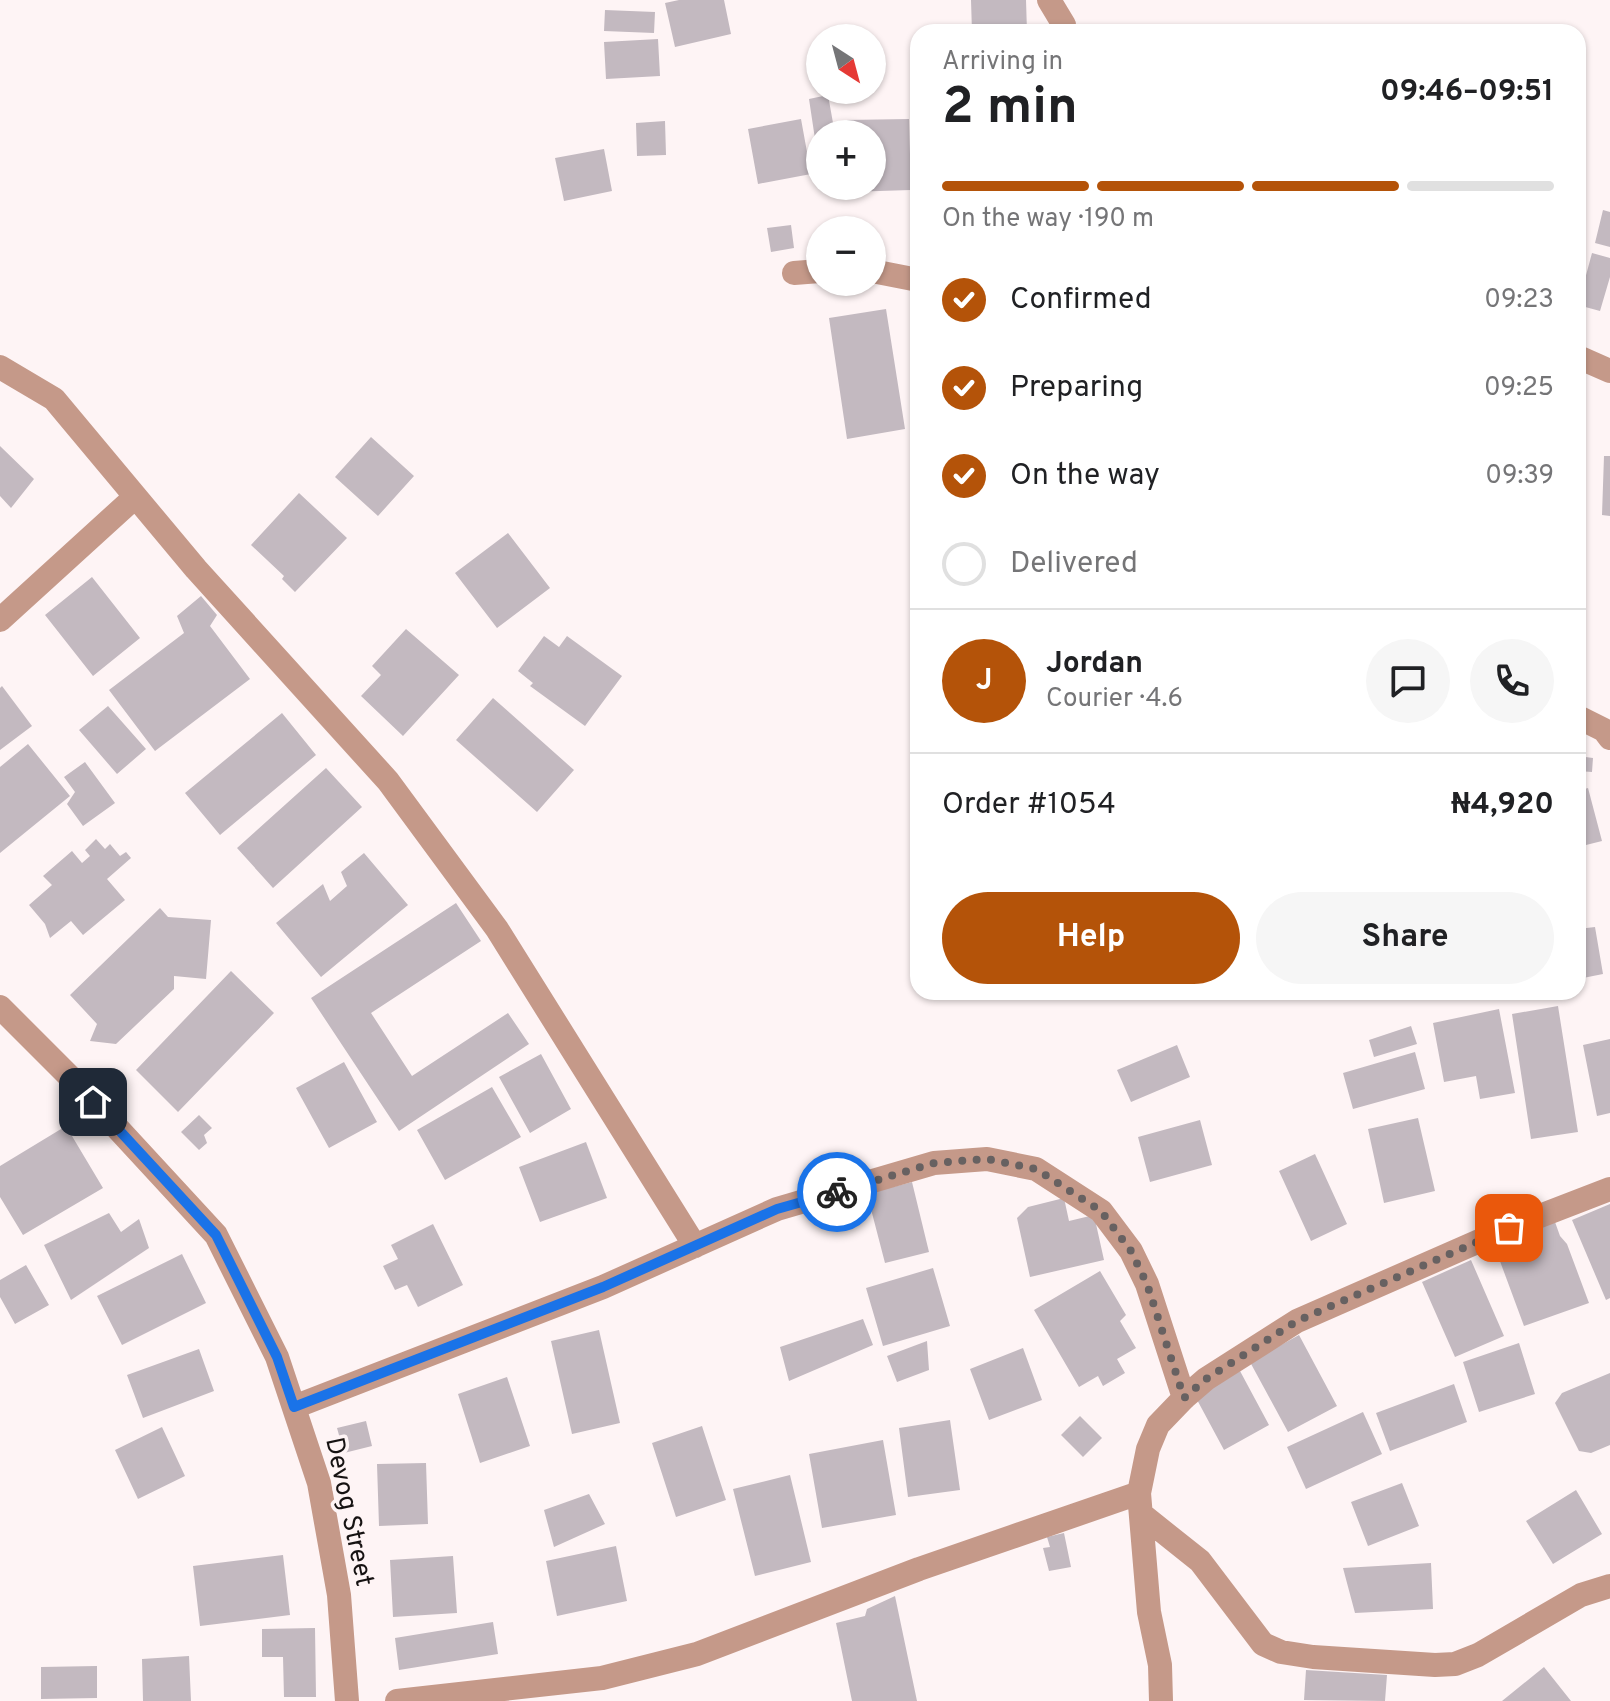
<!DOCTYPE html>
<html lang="en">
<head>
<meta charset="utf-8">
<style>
  body { margin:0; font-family:Overpass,sans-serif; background:#f6f6f6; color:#202124; height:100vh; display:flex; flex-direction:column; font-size:30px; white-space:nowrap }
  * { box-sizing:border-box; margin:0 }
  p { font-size:26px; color:#757577 }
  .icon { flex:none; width:44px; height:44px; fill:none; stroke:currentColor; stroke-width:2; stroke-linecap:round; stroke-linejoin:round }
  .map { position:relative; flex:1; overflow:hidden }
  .details { position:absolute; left:910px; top:24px; width:676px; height:976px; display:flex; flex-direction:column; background:#fff; border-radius:24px; box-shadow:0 2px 6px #0004 }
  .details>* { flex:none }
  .needle { width:52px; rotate:144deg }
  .fabs { position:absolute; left:806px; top:24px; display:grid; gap:16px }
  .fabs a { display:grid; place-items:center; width:80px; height:80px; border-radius:50%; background:#fff; box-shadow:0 2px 6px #0004; font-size:40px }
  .pin { position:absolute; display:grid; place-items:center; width:68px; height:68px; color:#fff; margin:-34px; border-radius:16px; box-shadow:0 4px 12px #0006 }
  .courier { position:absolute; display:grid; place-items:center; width:80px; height:80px; margin:-40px; border:6px solid #1a73e8; border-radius:50%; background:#fff; color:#222; box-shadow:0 2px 10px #0007 }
  .headline em { font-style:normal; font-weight:700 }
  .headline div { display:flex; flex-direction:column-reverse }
  .headline { display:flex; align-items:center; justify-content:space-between; height:136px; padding:0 32px }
  h1 { font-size:52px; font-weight:700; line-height:60px }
  .bar { display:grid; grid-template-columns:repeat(4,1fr); gap:12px 8px; align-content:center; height:96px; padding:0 32px }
  .bar i { height:10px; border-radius:6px; background:#e0e0e0 }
  .bar .on { background:#b45309 }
  .bar p { grid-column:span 4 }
  .line { display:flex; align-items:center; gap:20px; padding:0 32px; border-top:2px solid #e0e0e0 }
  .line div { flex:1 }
  .round { display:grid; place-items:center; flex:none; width:84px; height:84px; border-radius:42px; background:#f6f6f6 }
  ol { padding:0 32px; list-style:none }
  li { display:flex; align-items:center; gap:24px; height:88px }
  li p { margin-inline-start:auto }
  li .icon { padding:8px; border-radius:50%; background:#b45309; color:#fff; stroke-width:4 }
  li:last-child { color:#757577 }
  li i { width:44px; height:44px; border:4px solid #e0e0e0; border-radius:50% }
  .action { display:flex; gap:16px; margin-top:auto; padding:16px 32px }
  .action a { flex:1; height:92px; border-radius:48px; background:#b45309; color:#fff; font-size:32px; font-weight:700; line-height:92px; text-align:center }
  .action a+a { background:#f6f6f6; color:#202124 }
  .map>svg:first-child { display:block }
</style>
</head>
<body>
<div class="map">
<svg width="1610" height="1701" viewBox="0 0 1610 1701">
  <rect width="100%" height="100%" fill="#fef4f5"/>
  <path fill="#c3b9c0" d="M679 0H724L731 34 675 47 665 3Z
    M971 0H1026L1027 32H972Z
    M605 10 655 12 654 33 604 31Z
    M658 39 660 76 606 79 604 42Z
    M828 95 835 134H820V159H818L809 99Z
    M801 119 811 174 758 184 748 129Z
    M909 119 911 190 847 192V186H872V134H846L845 120Z
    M665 121 666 155 637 156 636 123Z
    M604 149 612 191 564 201 555 158Z
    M1603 210 1610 212V247L1595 243Z
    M791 225 794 248 771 252 767 228Z
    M1592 253 1610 258V277L1600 311 1578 305Z
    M886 309 905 429 847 439 829 318Z
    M371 437 414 476 378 516 335 477Z
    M0 446 34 479 11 508 0 496Z
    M1604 456H1610V516L1602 515Z
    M299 493 347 538 295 592 282 579 284 576 251 545Z
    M508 533 550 588 497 628 455 573Z
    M92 577 140 638 93 676 45 615Z
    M201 596 217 615 210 626 250 679 155 751 109 690 184 633 177 616Z
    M406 629 459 675 403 736 361 696 381 675 372 666Z
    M544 636 559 647 567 636 622 676 585 726 530 686 533 683 518 671Z
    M2 686 32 726 0 750V688Z
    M493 698 574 770 537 812 456 740Z
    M108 706 146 749 117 774 79 730Z
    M282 713 316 755 220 835 185 793Z
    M28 744 70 796 0 853V767Z
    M1578 756 1593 758 1592 772 1578 771Z
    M85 762 115 803 83 826 67 804 75 792 64 777Z
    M326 768 362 807 273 888 237 848Z
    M1588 788 1602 841 1578 847V791Z
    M96 839 105 849 110 844 120 856 126 852 131 858 107 879 125 900 83 935 71 921 50 938 45 924 29 905 52 885 43 876 72 851 82 863 90 856 85 850Z
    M364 853 408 905 321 977 276 923 323 884 330 901 347 886 341 872Z
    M456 903 481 941 371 1013 412 1076 508 1013 529 1044 399 1131 311 998Z
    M160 908 168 917 211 920 206 979 174 976V989L116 1044 90 1041 97 1024 70 995Z
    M1595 927 1603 974 1578 979V929Z
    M231 971 274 1013 178 1112 136 1070Z
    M1558 1006 1578 1132 1531 1139 1512 1014Z
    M1499 1009 1515 1093 1480 1099 1476 1076 1444 1082 1433 1023Z
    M1411 1026 1417 1044 1374 1057 1369 1040Z
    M1610 1039V1113L1597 1116 1583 1045Z
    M1177 1045 1190 1077 1131 1102 1117 1070Z
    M1415 1052 1425 1089 1353 1109 1343 1073Z
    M541 1054 571 1109 530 1133 499 1077Z
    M344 1062 377 1122 329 1148 296 1088Z
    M492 1087 521 1137 445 1180 417 1130Z
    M199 1115 212 1128 204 1135 207 1143 199 1150 181 1132Z
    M1418 1118 1435 1191 1384 1203 1368 1129Z
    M1200 1120 1212 1165 1150 1182 1138 1137Z
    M66 1126 103 1188 23 1235 0 1197V1166Z
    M586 1142 607 1198 540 1222 519 1167Z
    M1315 1154 1347 1224 1311 1241 1279 1171Z
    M912 1182 929 1252 885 1263 866 1190 893 1187Z
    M1064 1198 1069 1221 1094 1215 1104 1260 1030 1277 1017 1218 1028 1207Z
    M1610 1204V1298L1606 1300 1572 1220Z
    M109 1213 121 1232 139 1219 149 1248 71 1300 44 1245Z
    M1555 1222 1560 1236 1567 1244 1589 1303 1524 1326 1494 1245Z
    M433 1224 463 1285 418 1307 407 1285 395 1290 383 1266 398 1259 391 1245Z
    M182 1254 206 1303 122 1345 97 1296Z
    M1471 1260 1504 1336 1455 1357 1422 1282Z
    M26 1265 49 1305 15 1324 0 1297V1280Z
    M933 1268 950 1326 883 1346 866 1288Z
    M1100 1271 1126 1315 1120 1321 1136 1348 1117 1359 1125 1373 1103 1386 1098 1376 1079 1387 1034 1310Z
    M863 1319 873 1345 789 1381 780 1347Z
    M599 1330 620 1423 572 1434 551 1341Z
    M1299 1335 1337 1406 1288 1432 1250 1362Z
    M927 1341 929 1370 897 1382 887 1356Z
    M1519 1343 1535 1394 1479 1412 1463 1362Z
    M1023 1348 1042 1400 989 1420 970 1369Z
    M199 1349 214 1391 143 1418 127 1375Z
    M1240 1371 1269 1425 1224 1450 1195 1396Z
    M1610 1373V1445L1591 1453 1579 1451 1555 1403 1562 1393Z
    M507 1377 530 1446 480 1463 458 1394Z
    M1454 1384 1467 1422 1390 1451 1376 1413Z
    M1363 1412 1382 1454 1306 1489 1287 1447Z
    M1080 1416 1102 1438 1083 1457 1061 1435Z
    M950 1420 960 1490 908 1497 899 1428Z
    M366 1421 372 1446 344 1453 337 1428Z
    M702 1426 726 1500 676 1517 652 1443Z
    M162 1427 185 1476 138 1499 115 1450Z
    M883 1440 896 1515 822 1528 809 1454Z
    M426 1463 428 1524 379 1526 377 1464Z
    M790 1475 811 1562 755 1576 733 1489Z
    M1402 1483 1419 1526 1368 1546 1351 1502Z
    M1576 1490 1602 1534 1553 1564 1526 1521Z
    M589 1494 605 1524 554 1547 544 1510Z
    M1064 1533 1071 1567 1049 1571 1043 1548 1050 1547 1047 1537Z
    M616 1546 627 1601 557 1616 546 1561Z
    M283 1555 290 1615 200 1626 193 1566Z
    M453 1556 457 1613 393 1617 390 1560Z
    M1431 1563 1433 1609 1355 1613 1343 1568Z
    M895 1596 917 1701H852L836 1623 865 1616 867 1609Z
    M493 1622 498 1654 399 1670 395 1638Z
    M315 1628 316 1697H284L283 1657H262V1629Z
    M189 1656 191 1701H143L142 1659Z
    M97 1666V1698L41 1699V1667Z
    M1544 1667 1571 1701H1502Z
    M1306 1670 1387 1675 1385 1701 1304 1700Z"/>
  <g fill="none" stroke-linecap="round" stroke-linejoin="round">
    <path stroke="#c59989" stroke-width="24" d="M1049 0 1064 25 1062 32
      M872 271 918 280
      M794 273 820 271
      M1578 357 1610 371
      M0 367 54 399 196 569 388 781 497 929 695 1246
      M0 620 135 497
      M1578 717 1604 730 1610 738
      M0 1007 73 1080 216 1235 277 1357 319 1483 339 1595 347 1701
      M294 1407 603 1287 777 1209 934 1163 987 1159 1036 1169 1101 1211 1131 1251 1147 1284 1184 1398
      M1141 1514 1200 1561 1263 1644 1281 1652 1313 1657 1435 1665 1455 1664 1478 1655 1581 1595 1610 1586
      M397 1701 602 1678 697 1654 919 1569 1139 1493
      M1161 1701 1160 1665 1149 1612 1139 1493 1148 1449 1158 1425 1184 1398 1206 1379 1297 1321 1509 1228 1610 1189"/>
  </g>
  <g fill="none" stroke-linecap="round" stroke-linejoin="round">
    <path stroke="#676161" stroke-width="8" stroke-dasharray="0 14.4" d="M837 1192 934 1163 987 1159 1036 1169 1101 1211 1131 1251 1147 1284 1184 1398 1206 1379 1297 1321 1509 1228"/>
    <path stroke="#1a73e8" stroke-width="10" d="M93 1102 216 1235 277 1357 294 1407 603 1287 777 1209 837 1192"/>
  </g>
  <g text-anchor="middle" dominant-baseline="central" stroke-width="7" stroke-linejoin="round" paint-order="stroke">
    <g font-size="26" fill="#161212" stroke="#fef4f5">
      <text transform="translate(348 1512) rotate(78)">Devog Street</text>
    </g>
  </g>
</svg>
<div class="fabs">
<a><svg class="needle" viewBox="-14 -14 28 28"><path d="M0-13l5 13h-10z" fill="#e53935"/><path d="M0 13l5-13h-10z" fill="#757577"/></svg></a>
<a>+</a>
<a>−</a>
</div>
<div class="pin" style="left:1509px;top:1228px;background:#ea580c"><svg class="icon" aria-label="bag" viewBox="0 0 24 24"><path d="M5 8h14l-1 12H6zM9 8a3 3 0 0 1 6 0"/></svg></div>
<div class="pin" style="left:93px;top:1102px;background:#1f2937"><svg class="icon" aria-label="home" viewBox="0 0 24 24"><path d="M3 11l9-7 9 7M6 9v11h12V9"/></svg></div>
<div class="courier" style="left:837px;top:1192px"><svg class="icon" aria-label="bike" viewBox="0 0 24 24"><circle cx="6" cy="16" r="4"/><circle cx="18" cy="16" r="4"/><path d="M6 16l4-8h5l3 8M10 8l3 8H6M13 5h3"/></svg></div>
<section class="details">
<div class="headline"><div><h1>2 min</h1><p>Arriving in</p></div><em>09:46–09:51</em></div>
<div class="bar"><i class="on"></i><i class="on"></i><i class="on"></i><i></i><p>On the way · 190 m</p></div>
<ol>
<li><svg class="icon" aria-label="check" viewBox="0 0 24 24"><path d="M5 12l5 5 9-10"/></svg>Confirmed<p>09:23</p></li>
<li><svg class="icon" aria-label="check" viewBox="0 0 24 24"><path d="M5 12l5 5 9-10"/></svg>Preparing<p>09:25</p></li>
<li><svg class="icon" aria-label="check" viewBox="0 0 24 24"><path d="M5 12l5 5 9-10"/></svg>On the way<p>09:39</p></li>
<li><i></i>Delivered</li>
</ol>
<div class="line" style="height:144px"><b class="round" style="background:#b45309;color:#fff">J</b><div><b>Jordan</b><p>Courier · 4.6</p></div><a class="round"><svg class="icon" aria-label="chat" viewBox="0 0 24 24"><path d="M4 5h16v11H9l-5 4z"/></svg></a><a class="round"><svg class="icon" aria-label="phone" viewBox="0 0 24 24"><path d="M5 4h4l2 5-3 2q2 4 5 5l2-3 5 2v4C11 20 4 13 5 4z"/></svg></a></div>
<div class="line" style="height:104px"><div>Order #1054</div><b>₦4,920</b></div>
<div class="action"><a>Help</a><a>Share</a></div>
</section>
</div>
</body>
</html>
